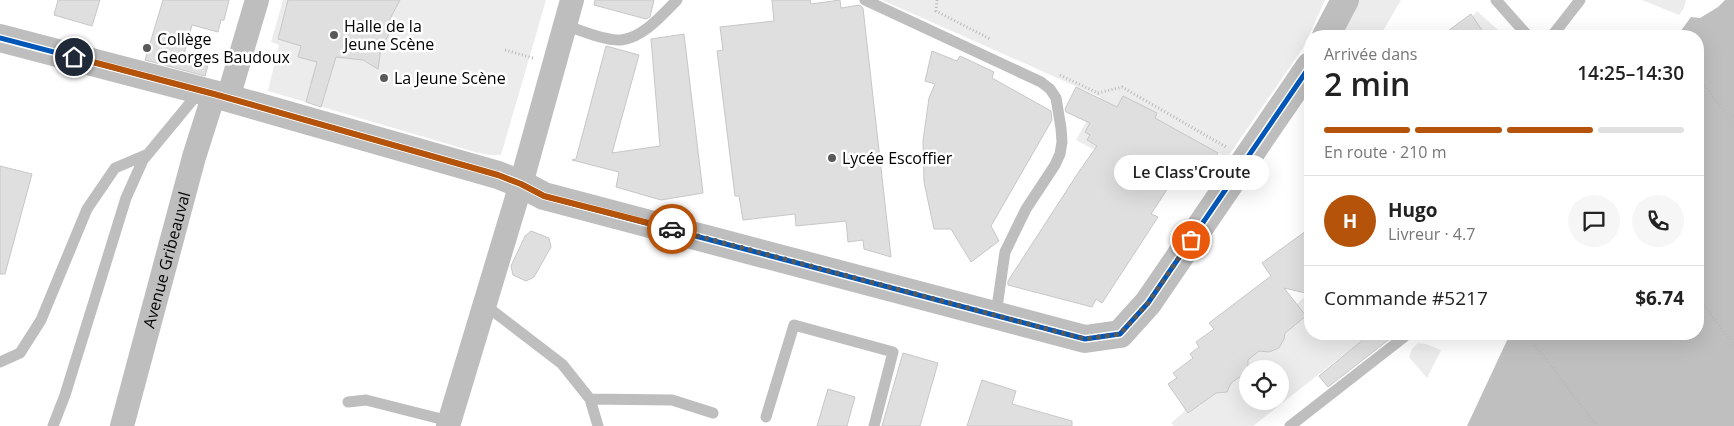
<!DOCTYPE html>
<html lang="fr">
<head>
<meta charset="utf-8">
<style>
  body { margin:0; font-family:"Open Sans",sans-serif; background:#f6f6f6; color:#222; height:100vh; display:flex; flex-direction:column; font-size:19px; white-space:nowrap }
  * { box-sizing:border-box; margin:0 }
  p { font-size:16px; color:#767676 }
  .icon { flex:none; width:28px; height:28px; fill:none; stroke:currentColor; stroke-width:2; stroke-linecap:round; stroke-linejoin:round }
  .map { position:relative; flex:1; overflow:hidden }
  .sheet { position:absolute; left:1304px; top:30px; width:400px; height:310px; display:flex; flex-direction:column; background:#fff; border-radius:20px; box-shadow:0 5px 20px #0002 }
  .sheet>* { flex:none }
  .fabs { position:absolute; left:1239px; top:360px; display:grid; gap:10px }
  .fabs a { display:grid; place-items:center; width:50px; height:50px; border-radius:50%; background:#fff; box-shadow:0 5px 20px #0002; font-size:25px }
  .pin { position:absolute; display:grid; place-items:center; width:42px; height:42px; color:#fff; margin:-21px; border:2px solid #fff; border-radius:50%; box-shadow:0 1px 5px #0007 }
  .courier { position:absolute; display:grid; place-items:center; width:50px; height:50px; margin:-25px; border:4px solid #b45309; border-radius:50%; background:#fff; color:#222; box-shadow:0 1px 6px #0007 }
  .bubble { position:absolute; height:35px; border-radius:18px; background:#fff; box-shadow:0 5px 20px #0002; font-size:16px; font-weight:600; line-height:35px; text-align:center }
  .overview em { font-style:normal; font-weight:600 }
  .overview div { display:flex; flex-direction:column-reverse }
  .overview { display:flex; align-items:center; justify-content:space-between; height:85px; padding:0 20px }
  h1 { font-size:32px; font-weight:600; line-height:38px }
  .bar { display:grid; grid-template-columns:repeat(4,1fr); gap:8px 5px; align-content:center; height:60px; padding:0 20px }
  .bar i { height:6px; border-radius:4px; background:#e0e0e0 }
  .bar .current { background:#b45309 }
  .bar p { grid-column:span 4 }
  .line { display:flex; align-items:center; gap:12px; padding:0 20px; border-top:1px solid #e0e0e0 }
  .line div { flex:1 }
  .round { display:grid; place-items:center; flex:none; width:52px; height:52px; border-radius:26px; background:#f6f6f6 }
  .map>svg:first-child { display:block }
</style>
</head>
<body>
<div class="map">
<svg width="1734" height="426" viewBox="0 0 1734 426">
  <rect width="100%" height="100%" fill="#fff"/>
  <path fill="#ececec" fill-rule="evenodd" d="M283 0H546L501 155H490L475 152 268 91 279 45 271 42Z
    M882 0H1325L1305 45 1227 158 1171 127 1145 177 1076 140 1100 97Z
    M1358 0H1401L1380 36H1340Z
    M1642 0H1686L1684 8 1679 15Z
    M1477 11 1505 36H1486L1472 17Z
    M1310 291V334H1370L1253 426H1174L1171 423 1186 410 1189 413ZM1248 369H1280V401H1248Z
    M1418 343 1426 344 1441 350 1427 378 1409 357 1412 349Z"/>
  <path fill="#bfbfbf" d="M1725 0H1734V426H1467L1510 334H1698V36H1677L1691 17 1700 18 1718 7Z"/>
  <path fill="#dfdfdf" stroke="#c7c7c7" d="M58 0H100L92 26 54 15Z
    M163 0H229L224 20H221L218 32 192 25 183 58 208 65 205 76 145 60Z
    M288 0H400L390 19V32L381 48 378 69 363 60 336 57 321 107 306 102 317 62 298 57 301 46 278 39Z
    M595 0H654L650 17 646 19 594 5Z
    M772 0H810L811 4 840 0 841 8 860 5 863 8 891 257 864 249 863 240 848 242 846 221 796 226 795 214 743 220 739 196H735L717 51 723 50 720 27 774 21Z
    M1471 14 1486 36H1441Z
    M684 34 703 193 661 200 616 187 619 172 572 160 576 159 606 46 639 55 612 153 660 146 651 39Z
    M932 51 957 61 960 56 994 72 992 78 1051 111 1052 120 991 226 999 241 971 262 951 229H934L924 182 923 141 929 98 935 84 925 81Z
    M1076 87 1117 107 1123 96 1157 113 1155 118 1218 153 1201 183 1187 175 1180 186 1172 182 1151 214 1158 217 1102 303 1096 299 1092 307 1008 285V281L1078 173 1097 146 1087 140 1090 135 1085 132 1090 123 1066 112 1065 109Z
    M0 166 32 174 5 274H0Z
    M1310 228V294L1284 288 1306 316 1285 333 1284 339 1279 348 1269 352 1259 351 1248 360V371L1231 383 1227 392 1216 393 1188 413 1168 384 1177 378 1173 373 1193 358 1190 354 1199 347 1196 342 1214 329 1209 323 1271 276 1262 263Z
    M531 231 549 238 551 247 534 277 526 281 513 275 511 266 525 236Z
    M1370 334H1396L1328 387 1319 376Z
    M903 353 938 363 920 426H882Z
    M982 380 1016 391 1012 404 1072 421V426H967Z
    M828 389 855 397 847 426H817Z"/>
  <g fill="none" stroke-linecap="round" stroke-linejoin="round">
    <path stroke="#b9b9b9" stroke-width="3" stroke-dasharray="1 2.5" stroke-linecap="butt" d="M937 0 936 11 990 39
      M505 50 533 58
      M1060 75 1098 93 1122 87 1226 147
      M1698 77 1734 124
      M1698 297 1734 345
      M1527 334 1597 426"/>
    <path stroke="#bebebe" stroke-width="11" d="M865 0 1041 82 1050 89 1056 98 1061 128 1062 142 1060 154 1055 165 1026 209 1005 252 996 314
      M1496 0 1528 36
      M565 25C580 30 605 41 621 40 643 38 663 14 677 0
      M1552 36 1580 0
      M485 305 562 364 590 399 598 426
      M0 362 20 353 41 320 87 209 115 168 148 154
      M590 399 672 400 713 413
      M348 402 366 400 449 421
      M766 417 794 325 893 352 874 426
      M53 426 65 395 126 198 143 160 200 91
      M1290 426 1408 334"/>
    <g stroke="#bebebe" stroke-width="24">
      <path d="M228 98 257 0"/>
      <path id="s1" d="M122 426 194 157 214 94"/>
      <path d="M448 426 521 184 572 0"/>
    </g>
    <path stroke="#bebebe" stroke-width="28" d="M1326 36 1345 0
      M0 38 214 94 498 175 521 184 544 196 1085 339 1120 334 1148 303 1310 66"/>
    <g stroke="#fff" stroke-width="8">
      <path id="cycleway" d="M0 38 214 94 498 175 521 184 544 196 1085 339 1120 334 1148 303 1310 66"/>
    </g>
    <use href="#cycleway" stroke="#0057b8" stroke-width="5"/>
  </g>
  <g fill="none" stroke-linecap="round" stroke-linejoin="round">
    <path stroke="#595959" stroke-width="5" stroke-dasharray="0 9" d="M672 229 1085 339 1120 334 1148 303 1191 240"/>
    <path stroke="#b45309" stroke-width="6" d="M74 57 214 94 498 175 521 184 544 196 672 229"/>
  </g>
  <g fill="#595959" stroke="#fff" stroke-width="2">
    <circle cx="334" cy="35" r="5"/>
    <circle cx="147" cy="48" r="5"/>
    <circle cx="384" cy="78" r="5"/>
    <circle cx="832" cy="158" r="5"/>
  </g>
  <g text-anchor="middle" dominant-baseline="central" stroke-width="5" stroke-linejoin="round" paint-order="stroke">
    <g font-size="16" fill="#000" stroke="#fff" text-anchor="start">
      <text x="344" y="26">Halle de la<tspan x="344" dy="18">Jeune Scène</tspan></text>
      <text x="157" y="39">Collège<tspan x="157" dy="18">Georges Baudoux</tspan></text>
      <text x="394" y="78">La Jeune Scène</text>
      <text x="842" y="158">Lycée Escoffier</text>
    </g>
    <g font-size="16" fill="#000" stroke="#fff">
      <text stroke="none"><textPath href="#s1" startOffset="172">Avenue Gribeauval</textPath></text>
    </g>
  </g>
</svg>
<div class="fabs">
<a><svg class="icon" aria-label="locate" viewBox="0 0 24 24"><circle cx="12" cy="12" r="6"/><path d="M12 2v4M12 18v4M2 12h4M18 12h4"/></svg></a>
</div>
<div class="pin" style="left:1191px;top:240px;background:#ea580c"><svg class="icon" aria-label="bag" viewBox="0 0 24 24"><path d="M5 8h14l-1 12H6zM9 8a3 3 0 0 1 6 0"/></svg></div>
<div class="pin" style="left:74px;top:57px;background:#1f2937"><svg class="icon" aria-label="home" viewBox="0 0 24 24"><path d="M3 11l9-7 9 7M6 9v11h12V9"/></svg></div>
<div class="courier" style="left:672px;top:229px"><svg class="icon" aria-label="car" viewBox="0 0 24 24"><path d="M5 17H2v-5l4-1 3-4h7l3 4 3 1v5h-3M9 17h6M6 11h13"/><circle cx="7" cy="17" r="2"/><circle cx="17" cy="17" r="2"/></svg></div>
<div class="bubble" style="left:1114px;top:155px;width:155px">Le Class'Croute</div>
<section class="sheet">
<div class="overview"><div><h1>2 min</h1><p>Arrivée dans</p></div><em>14:25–14:30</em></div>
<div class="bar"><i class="current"></i><i class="current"></i><i class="current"></i><i></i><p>En route · 210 m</p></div>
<div class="line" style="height:90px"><b class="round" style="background:#b45309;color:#fff">H</b><div><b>Hugo</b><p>Livreur · 4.7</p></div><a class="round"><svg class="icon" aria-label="chat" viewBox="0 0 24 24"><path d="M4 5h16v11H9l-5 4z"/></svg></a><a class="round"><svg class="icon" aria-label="phone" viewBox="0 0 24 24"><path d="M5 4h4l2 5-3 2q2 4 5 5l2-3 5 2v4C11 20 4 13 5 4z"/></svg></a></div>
<div class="line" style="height:65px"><div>Commande #5217</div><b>$6.74</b></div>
</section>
</div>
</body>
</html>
